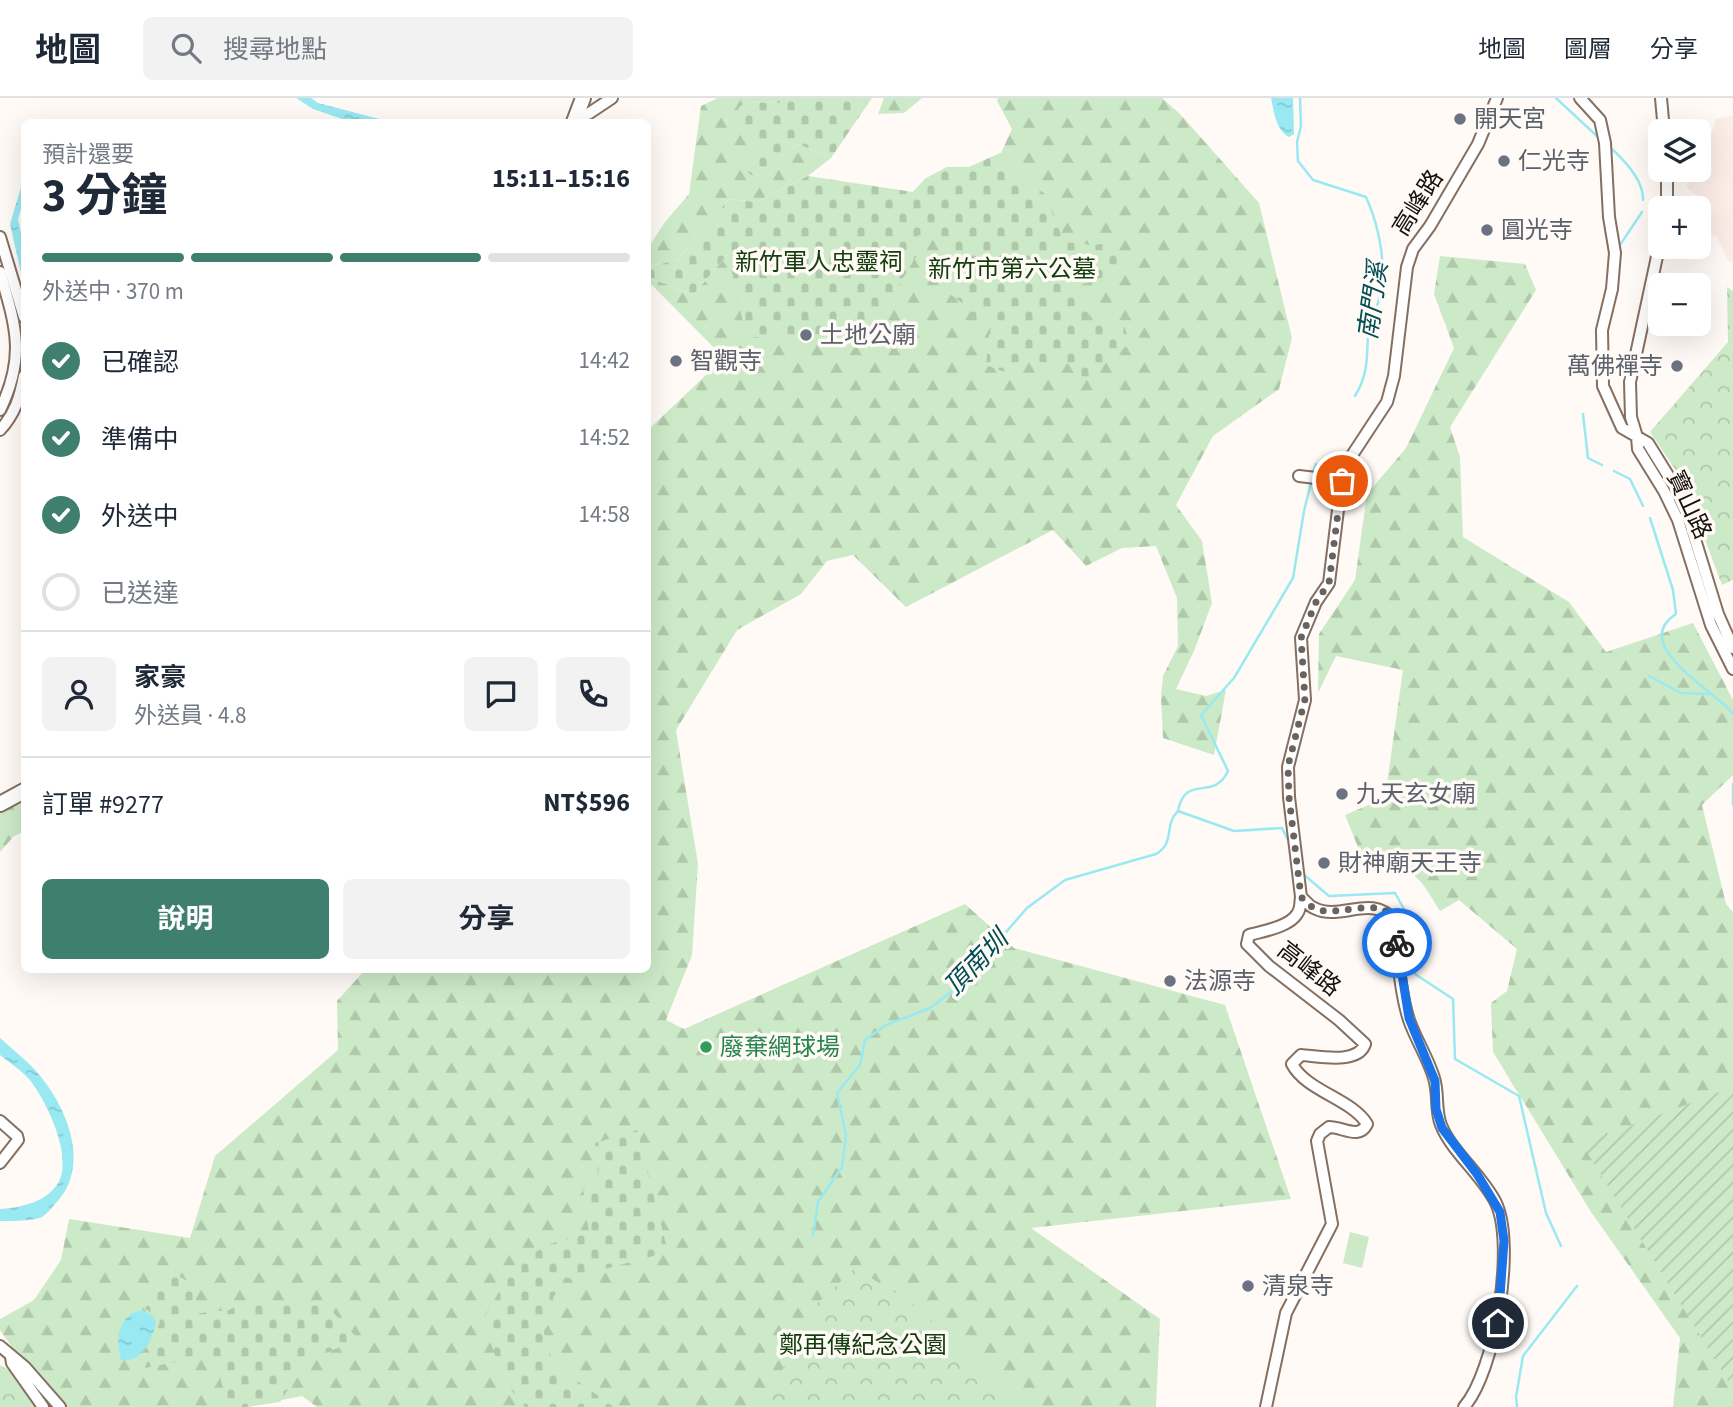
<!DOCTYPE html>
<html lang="zh-TW">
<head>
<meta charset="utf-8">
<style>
  body { margin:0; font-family:"Source Sans 3","Noto Sans TC",sans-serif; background:#f2f2f3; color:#1f2937; height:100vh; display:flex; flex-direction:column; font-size:26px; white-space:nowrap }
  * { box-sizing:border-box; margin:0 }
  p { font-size:23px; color:#747a83 }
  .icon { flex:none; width:38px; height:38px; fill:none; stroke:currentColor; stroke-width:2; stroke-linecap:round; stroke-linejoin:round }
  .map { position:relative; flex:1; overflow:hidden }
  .panel { position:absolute; left:21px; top:21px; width:630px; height:854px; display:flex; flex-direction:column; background:#fff; border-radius:10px; box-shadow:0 7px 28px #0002 }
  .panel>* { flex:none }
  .buttons { position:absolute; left:1648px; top:21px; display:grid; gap:14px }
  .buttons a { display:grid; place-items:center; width:63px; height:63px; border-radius:10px; background:#fff; box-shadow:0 7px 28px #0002; font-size:35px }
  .pin { position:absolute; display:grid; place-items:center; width:60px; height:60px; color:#fff; margin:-30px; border:4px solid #fff; border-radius:50%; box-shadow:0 2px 7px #0007 }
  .courier { position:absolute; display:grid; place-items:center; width:70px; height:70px; margin:-35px; border:5px solid #1a73e8; border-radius:50%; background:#fff; color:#222; box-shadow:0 2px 9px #0007 }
  .headline em { font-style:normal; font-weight:700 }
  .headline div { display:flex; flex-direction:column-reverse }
  .headline { display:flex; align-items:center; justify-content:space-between; height:119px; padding:0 21px }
  h1 { font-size:46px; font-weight:700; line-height:52px }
  .bar { display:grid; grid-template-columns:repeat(4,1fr); gap:10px 7px; align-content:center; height:84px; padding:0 21px }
  .bar i { height:9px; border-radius:5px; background:#e0e1e3 }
  .bar .on { background:#3f7f6e }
  .bar p { grid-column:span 4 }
  .line { display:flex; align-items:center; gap:18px; padding:0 21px; border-top:2px solid #e0e1e3 }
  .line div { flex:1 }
  .round { display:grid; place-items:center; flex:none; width:74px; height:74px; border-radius:10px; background:#f2f2f3 }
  ol { padding:0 21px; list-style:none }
  li { display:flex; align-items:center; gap:21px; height:77px }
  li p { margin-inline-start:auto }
  li .icon { padding:7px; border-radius:50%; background:#3f7f6e; color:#fff; stroke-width:4 }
  li:last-child { color:#747a83 }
  li i { width:38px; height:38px; border:4px solid #e0e1e3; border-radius:50% }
  .primary-button { display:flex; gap:14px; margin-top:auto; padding:14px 21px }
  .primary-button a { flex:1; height:80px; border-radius:10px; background:#3f7f6e; color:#fff; font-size:28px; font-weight:700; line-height:80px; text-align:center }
  .primary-button a+a { background:#f2f2f3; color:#1f2937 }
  header { display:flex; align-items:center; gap:42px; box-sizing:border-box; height:98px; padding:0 35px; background:#fff; border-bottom:2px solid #e0e1e3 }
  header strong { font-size:33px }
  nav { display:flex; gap:38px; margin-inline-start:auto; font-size:24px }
  .search { width:490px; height:63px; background:#f2f2f3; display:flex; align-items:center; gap:18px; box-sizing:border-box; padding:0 24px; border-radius:10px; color:#747a83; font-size:26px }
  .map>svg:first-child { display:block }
</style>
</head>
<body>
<header>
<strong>地圖</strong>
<div class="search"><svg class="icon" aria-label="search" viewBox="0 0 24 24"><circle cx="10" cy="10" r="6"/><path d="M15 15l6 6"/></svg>搜尋地點</div>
<nav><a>地圖</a><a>圖層</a><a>分享</a></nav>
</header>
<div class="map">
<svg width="1733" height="1309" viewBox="0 0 1733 1309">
  <defs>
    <pattern id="forest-firs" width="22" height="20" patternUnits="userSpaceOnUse" patternTransform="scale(1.75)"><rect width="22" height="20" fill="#cdeac8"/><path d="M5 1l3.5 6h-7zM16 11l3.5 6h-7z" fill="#afc8aa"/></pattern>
    <pattern id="cemetery-stones" width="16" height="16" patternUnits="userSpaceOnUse" patternTransform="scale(1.75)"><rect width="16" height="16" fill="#cdeac8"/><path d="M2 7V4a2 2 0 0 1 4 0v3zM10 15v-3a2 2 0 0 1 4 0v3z" fill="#afc8aa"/></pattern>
    <pattern id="park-crowns" width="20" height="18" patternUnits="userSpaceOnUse" patternTransform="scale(1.75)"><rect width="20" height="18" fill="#cdeac8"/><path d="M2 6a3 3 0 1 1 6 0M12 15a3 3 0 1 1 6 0" fill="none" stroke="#afc8aa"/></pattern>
    <pattern id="garden-furrows" width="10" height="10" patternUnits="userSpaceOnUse" patternTransform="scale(1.75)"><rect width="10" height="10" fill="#cdeac8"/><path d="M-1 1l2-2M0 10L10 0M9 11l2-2" fill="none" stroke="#afc8aa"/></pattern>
    <pattern id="water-ripples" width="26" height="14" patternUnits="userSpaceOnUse" patternTransform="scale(1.75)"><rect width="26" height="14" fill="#99e9f2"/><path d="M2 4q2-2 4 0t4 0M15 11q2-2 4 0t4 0" fill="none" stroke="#83c7ce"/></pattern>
  </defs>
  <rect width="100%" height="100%" fill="#fffaf6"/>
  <path fill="#fcede7" d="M1733 17V165L1729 164 1717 139 1699 131V113L1704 102 1687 90 1688 72H1699V37L1712 34 1716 21Z"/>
  <path fill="#cdeac8" d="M1350 1134 1369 1139 1362 1170 1343 1165Z"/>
  <path fill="url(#forest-firs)" d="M718 0H782L780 5 746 4 725 22 759 41 756 79 798 46 831 60 808 78 756 104 729 101 677 162 648 169V150L665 124 689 96 701 8Z
    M884 0H922L904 15 878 16Z
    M998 0H1162L1180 16 1259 105 1292 240 1279 291 1213 338 1176 407 1202 443 1212 505 1194 553 1176 591 1206 598 1226 592 1214 657 1163 640 1161 599 1163 578 1178 548 1177 500 1156 448 1122 450 1086 468 1053 432 906 509 853 457 827 463 801 496 737 532 676 632 698 766 692 857 666 922 684 931 965 806 1014 850 1225 907 1291 1101 1031 1130 1160 1221 1156 1309H317L302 1298 246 1309H53L0 1232V1221L34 1202 61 1162 69 1121 190 1140 215 1058 338 952 337 903 365 872H648V332L724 260 648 183V179L693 197 728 156 913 94 925 81 947 69H969L1001 55 1012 31 997 3Z
    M1440 158 1525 166 1536 192 1450 329 1460 359 1463 439 1569 504 1606 554 1693 525 1733 602V677L1702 707 1726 806 1733 814V1309H1673L1680 1240 1591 1114 1493 954 1491 905 1507 893 1517 851 1459 802 1440 813C1415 771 1414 771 1366 769L1345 717 1385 700 1403 572 1336 558 1318 595 1319 536 1355 482 1367 396 1406 350 1454 250 1434 196Z
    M24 702V734L14 738 0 754V714Z"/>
  <path fill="url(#cemetery-stones)" d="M782 0H872L831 60 798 46 755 80 744 71 758 41 725 22 746 4 779 5Z
    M1001 55 1020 82 1044 95 1064 144 1094 147 1115 144 1122 166 1103 180 1069 191 1089 211 1088 229 1122 222 1130 245 1083 283 1071 266 1021 263 1008 275 986 267 990 227 974 228 969 210 951 197 956 141 918 137 919 154 860 250 746 238 728 156 693 197 648 179V169L677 162 729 101 756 104 808 78 913 94 925 81 947 69H969Z
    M637 1032 668 1154 564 1182 540 1221 553 1266 614 1309H525L504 1283 483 1222 512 1171 546 1147 589 1135 583 1090 598 1075 595 1045Z
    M173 1175 191 1185 200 1215 229 1212 244 1204 326 1207 358 1241 306 1264 280 1304 247 1309H229L217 1270 201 1259 145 1270 160 1223 145 1210Z"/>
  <path fill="url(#park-crowns)" d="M1727 189 1733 193V482L1722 487 1683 383 1650 334 1728 244Z
    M855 1170 912 1205 1025 1309H771L767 1307 807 1215Z
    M0 1267 12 1274 40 1309H0Z"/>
  <path fill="url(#garden-furrows)" d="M1733 989V1291L1582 1046Z"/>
  <path fill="url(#water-ripples)" d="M296 0H311L318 5 391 24H351L313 11Z
    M1271 0H1293L1294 36 1289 39C1276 32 1274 14 1271 0Z
    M24 79V101L18 121 24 149V188L10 126Z
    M0 940C12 951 25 961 36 973 67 1008 93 1069 54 1107 51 1111 46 1116 42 1119 35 1123 10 1123 0 1123V1111C21 1110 51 1103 60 1081 71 1054 46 1002 29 981 21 972 10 965 0 957Z
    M143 1212 154 1219 156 1225C152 1242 142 1265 121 1262 115 1241 118 1216 143 1212Z"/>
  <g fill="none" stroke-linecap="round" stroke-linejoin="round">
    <path stroke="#99e9f2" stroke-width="2.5" d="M1300 0 1301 28 1297 44 1298 63 1313 82 1366 99C1380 130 1388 171 1378 205 1375 213 1369 221 1368 230 1367 255 1369 276 1355 298
      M1556 0 1599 40
      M1612 51C1625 63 1644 83 1643 102
      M1620 147 1642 114
      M1583 316 1588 360 1602 367
      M1614 373 1630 381 1643 408
      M1313 375 1316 366
      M1650 420 1673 492 1676 516C1628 547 1715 592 1733 616
      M1649 578 1681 595 1710 596
      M1733 686V707
      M1290 746 1282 730 1234 733 1178 713C1185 675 1214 704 1228 673L1201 617 1234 580 1293 480 1304 413 1312 381
      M1303 776 1329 798 1395 795 1413 827 1415 876 1453 901 1455 961 1519 998 1546 1115 1561 1148
      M813 1138 818 1104 842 1069 846 1037 837 995 860 967 865 942 886 927 930 910 959 888 1027 810 1065 782 1156 756C1176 744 1163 728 1178 713
      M1517 1309 1516 1299 1523 1258 1577 1188"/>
    <g stroke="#856f61" stroke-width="14">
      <path id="minor" d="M1580 0 1600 22 1605 45 1609 119 1615 155 1612 191 1602 232 1603 288 1622 330 1648 345 1674 387 1686 412 1718 516 1733 550
        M1661 0 1664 33
        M576 21 588 16 612 0
        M1667 110V72
        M0 139 24 219
        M1661 140 1630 284 1631 319 1637 339 1638 351 1664 393 1678 422 1711 527 1733 571
        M0 174C16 229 26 258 0 312
        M0 332C15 316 20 299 24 278
        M1299 378 1342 383
        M1301 799C1305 802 1309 808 1314 810 1341 824 1370 795 1394 822 1398 854 1399 891 1409 922 1416 942 1428 960 1434 980 1439 996 1435 1012 1441 1027 1451 1053 1483 1078 1496 1105 1516 1148 1495 1274 1464 1309
        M0 1023 17 1038 18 1042 0 1065
        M0 1248 25 1269 60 1309
        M11 1259 12 1265 43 1309
        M1266 1309 1286 1215 1332 1126 1317 1043 1320 1036 1329 1029C1343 1029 1359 1042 1367 1026 1352 1001 1306 993 1292 966L1301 957C1318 958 1358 967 1365 946L1339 922 1269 868 1247 846 1249 837C1263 833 1289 829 1297 816 1301 811 1300 805 1301 799L1289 699 1288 669 1305 602 1301 540 1316 504 1329 485 1343 371 1387 304 1394 278 1407 169 1413 151 1430 128 1478 46 1497 0"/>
    </g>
    <g stroke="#856f61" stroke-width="18">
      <path id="major" d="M574 24 583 0
        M0 706 24 693"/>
    </g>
    <use href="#minor" stroke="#fff" stroke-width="10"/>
    <use href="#major" stroke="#fff" stroke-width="14"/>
  </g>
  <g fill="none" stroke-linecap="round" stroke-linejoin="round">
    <path stroke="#69625d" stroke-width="7" stroke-dasharray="0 12.6" d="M1342 383 1329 485 1316 504 1301 540 1305 601 1288 668 1289 699 1301 799C1305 802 1309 808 1314 810 1335 821 1382 796 1394 822 1397 828 1396 838 1397 845"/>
    <path stroke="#1a73e8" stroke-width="9" d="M1397 845 1409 920 1435 983 1436 1011 1442 1030 1477 1076 1500 1114 1504 1143 1498 1225"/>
  </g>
  <g fill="#6b7280" stroke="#fffaf6" stroke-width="2.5">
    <circle cx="1460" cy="21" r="7"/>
    <circle cx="1504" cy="63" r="7"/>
    <circle cx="1487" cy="132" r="7"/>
    <circle cx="806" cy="237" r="7"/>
    <circle cx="676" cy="263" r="7"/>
    <circle cx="1677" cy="268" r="7"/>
    <circle cx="1342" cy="696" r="7"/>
    <circle cx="1324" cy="765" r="7"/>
    <circle cx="1170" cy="883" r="7"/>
    <circle cx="1248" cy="1188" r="7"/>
  </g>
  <circle fill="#2e9e5b" stroke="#fffaf6" stroke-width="2.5" cx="706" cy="949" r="7"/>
  <g text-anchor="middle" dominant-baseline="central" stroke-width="7" stroke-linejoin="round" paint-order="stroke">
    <g font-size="24" fill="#5b616d" stroke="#fffaf6" text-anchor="start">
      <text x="1474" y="21">開天宮</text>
      <text x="1518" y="63">仁光寺</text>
      <text x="1501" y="132">圓光寺</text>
      <text x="820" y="237">土地公廟</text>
      <text x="690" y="263">智觀寺</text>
      <text x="1663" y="268" text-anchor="end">萬佛禪寺</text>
      <text x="1356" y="696">九天玄女廟</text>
      <text x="1338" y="765">財神廟天王寺</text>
      <text x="1184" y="883">法源寺</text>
      <text x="1262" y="1188">清泉寺</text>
    </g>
    <g font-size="24" fill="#18100b" stroke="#fffaf6">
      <text transform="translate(1418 105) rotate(-58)">高峰路</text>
      <text transform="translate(1689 407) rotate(65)">寶山路</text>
      <text transform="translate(1309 871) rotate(38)">高峰路</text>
    </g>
    <g font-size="24" fill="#143d0d" stroke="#fffaf6">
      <text x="819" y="164">新竹軍人忠靈祠</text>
      <text x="1012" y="171">新竹市第六公墓</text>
      <text x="863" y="1247">鄭再傳紀念公園</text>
    </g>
    <g font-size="24" fill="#27864d" stroke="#fffaf6" text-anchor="start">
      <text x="720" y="949">廢棄網球場</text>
    </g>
    <g font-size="26" font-style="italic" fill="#014e55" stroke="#fffaf6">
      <text transform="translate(1373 203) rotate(-82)">南門溪</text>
      <text transform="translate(976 865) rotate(-46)">頂南圳</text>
    </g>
  </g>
</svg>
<div class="buttons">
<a><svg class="icon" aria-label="layers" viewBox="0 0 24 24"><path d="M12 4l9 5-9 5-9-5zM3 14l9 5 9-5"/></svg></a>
<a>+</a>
<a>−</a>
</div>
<div class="pin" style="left:1342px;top:383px;background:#ea580c"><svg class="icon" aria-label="bag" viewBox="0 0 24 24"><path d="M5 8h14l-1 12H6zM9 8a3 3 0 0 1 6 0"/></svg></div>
<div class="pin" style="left:1498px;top:1225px;background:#1f2937"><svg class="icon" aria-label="home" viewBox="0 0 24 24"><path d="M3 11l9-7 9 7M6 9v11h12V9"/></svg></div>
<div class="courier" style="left:1397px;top:845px"><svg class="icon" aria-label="bike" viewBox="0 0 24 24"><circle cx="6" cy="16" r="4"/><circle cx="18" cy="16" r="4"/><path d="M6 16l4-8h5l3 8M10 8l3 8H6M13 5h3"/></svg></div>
<section class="panel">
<div class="headline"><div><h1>3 分鐘</h1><p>預計還要</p></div><em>15:11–15:16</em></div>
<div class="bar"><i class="on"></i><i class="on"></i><i class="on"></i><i></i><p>外送中 · 370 m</p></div>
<ol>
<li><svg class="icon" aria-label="check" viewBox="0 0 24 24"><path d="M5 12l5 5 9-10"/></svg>已確認<p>14:42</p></li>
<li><svg class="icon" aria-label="check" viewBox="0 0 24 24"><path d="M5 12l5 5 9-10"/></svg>準備中<p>14:52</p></li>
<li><svg class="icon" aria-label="check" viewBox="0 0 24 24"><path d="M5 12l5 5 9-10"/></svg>外送中<p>14:58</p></li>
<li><i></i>已送達</li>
</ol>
<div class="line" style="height:126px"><a class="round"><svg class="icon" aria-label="person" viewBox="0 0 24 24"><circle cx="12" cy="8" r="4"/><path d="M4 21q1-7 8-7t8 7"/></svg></a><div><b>家豪</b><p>外送員 · 4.8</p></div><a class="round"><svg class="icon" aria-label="chat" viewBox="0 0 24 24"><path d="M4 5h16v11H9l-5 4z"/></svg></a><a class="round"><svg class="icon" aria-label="phone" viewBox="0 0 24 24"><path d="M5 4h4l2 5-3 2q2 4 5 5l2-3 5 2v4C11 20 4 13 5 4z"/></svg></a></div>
<div class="line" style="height:91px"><div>訂單 #9277</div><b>NT$596</b></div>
<div class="primary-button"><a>說明</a><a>分享</a></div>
</section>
</div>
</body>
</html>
